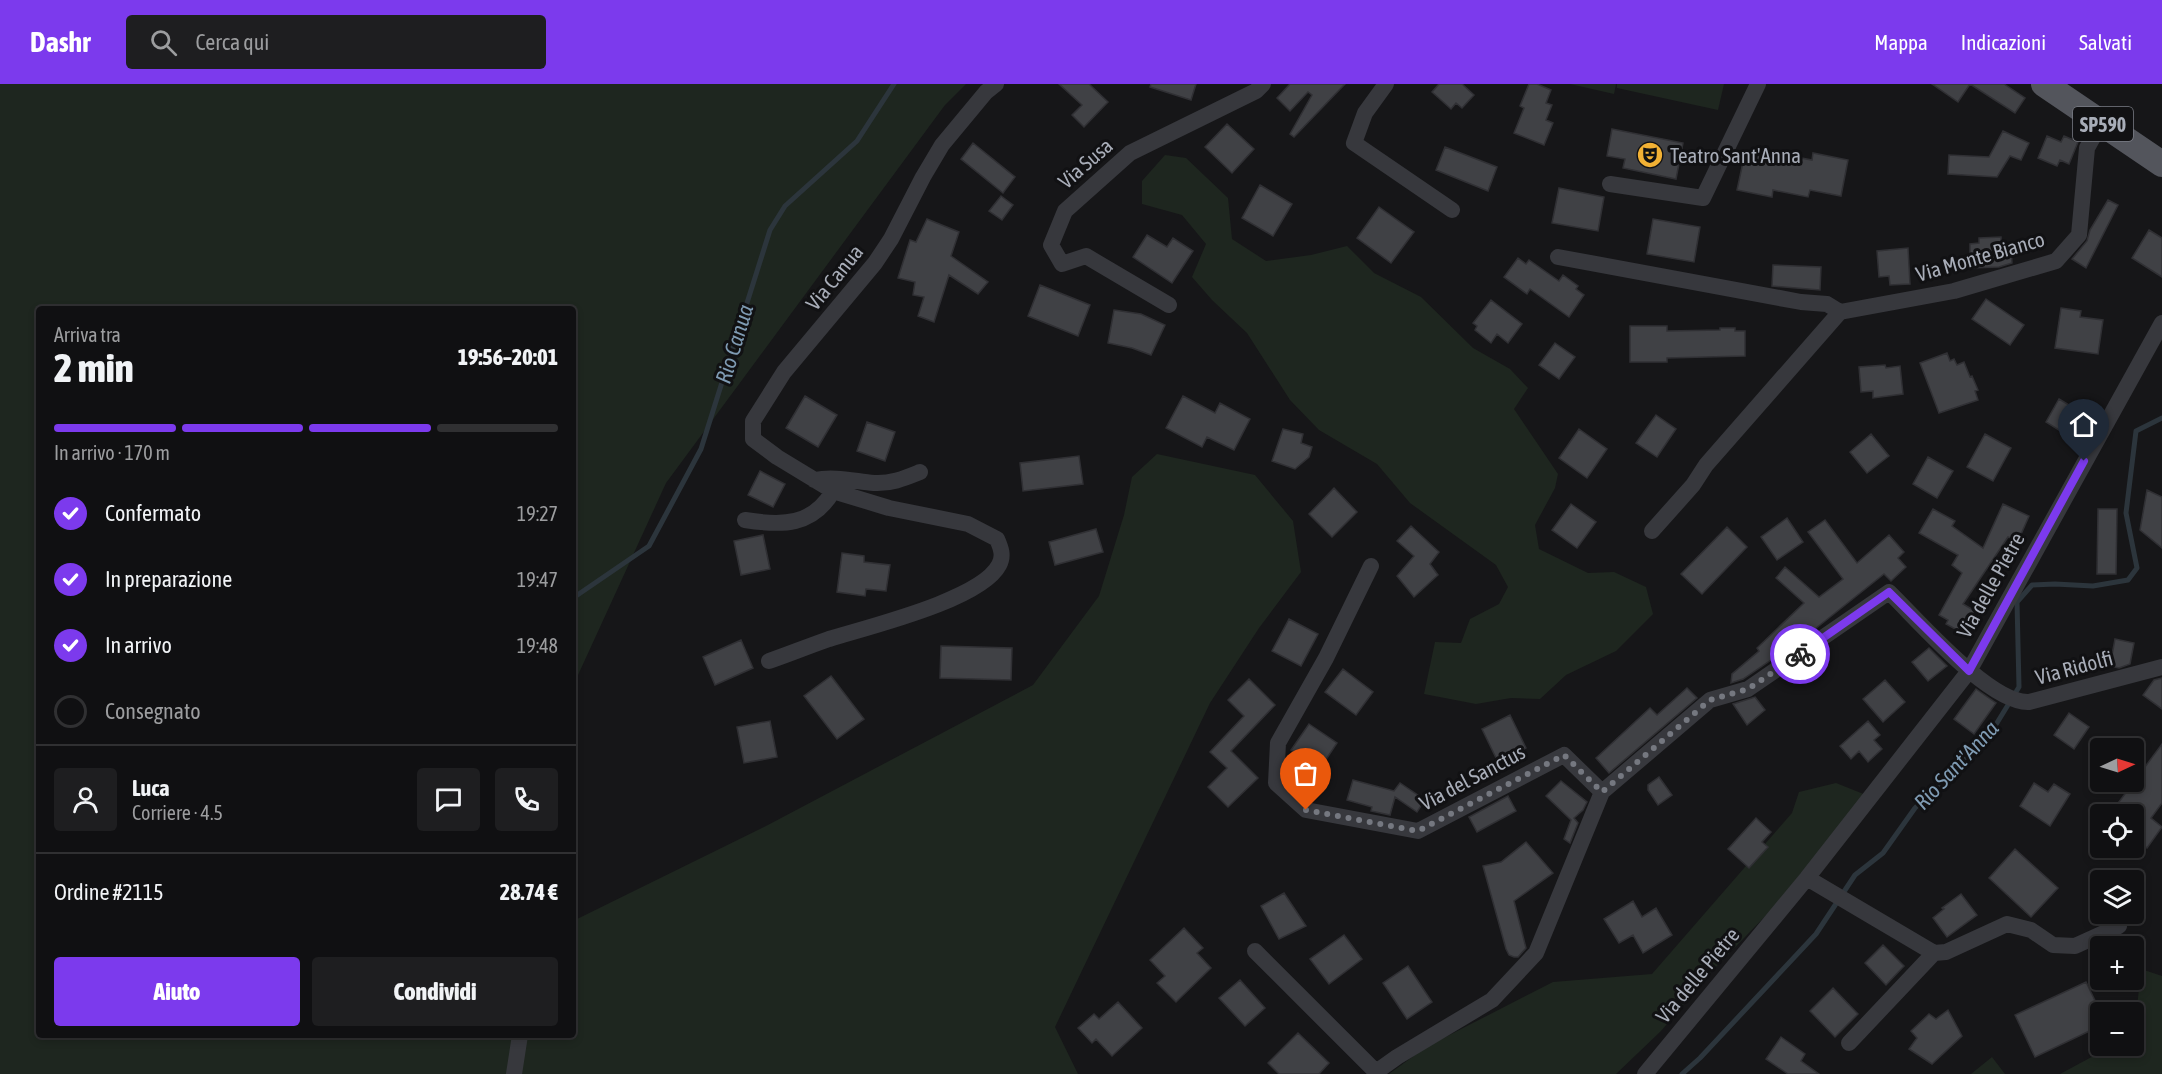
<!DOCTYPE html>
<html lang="it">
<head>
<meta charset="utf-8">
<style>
  body { margin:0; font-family:"Asap Condensed",sans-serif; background:#1e1e20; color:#f1f3f6; height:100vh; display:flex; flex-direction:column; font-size:22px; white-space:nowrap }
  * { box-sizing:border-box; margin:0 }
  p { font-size:20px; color:#9c9d9f }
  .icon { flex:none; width:33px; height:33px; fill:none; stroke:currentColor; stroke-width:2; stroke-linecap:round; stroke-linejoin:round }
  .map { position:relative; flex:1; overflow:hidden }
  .drawer { position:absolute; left:36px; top:222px; width:540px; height:732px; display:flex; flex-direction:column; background:#101012; border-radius:6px; box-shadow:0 3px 9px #0003,0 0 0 2px #303032 }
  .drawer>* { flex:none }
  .needle { width:39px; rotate:86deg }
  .tools { position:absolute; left:2090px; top:654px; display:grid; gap:12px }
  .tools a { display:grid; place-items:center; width:54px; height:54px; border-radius:6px; background:#101012; box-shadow:0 3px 9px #0003,0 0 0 2px #303032; font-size:30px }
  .pin { position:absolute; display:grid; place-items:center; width:51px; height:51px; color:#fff; margin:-62px -26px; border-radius:50% 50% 50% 0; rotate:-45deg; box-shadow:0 0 6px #0007 }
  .pin .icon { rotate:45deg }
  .courier { position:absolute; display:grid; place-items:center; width:60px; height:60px; margin:-30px; border:4px solid #7c3aed; border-radius:50%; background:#fff; color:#222; box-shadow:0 2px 8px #0007 }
  .summary em { font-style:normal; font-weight:800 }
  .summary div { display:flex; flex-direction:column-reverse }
  .summary { display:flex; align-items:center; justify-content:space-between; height:102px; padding:0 18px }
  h1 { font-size:39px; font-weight:800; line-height:45px }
  .bar { display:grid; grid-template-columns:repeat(4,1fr); gap:9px 6px; align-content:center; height:72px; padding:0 18px }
  .bar i { height:8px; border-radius:4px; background:#303032 }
  .bar .current { background:#7c3aed }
  .bar p { grid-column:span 4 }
  .line { display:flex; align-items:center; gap:15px; padding:0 18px; border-top:2px solid #303032 }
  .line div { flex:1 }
  .round { display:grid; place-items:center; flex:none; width:63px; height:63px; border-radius:6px; background:#1e1e20 }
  ol { padding:0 18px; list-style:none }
  li { display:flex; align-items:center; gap:18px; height:66px }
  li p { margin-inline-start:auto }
  li .icon { padding:6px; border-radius:50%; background:#7c3aed; color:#fff; stroke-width:4 }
  li:last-child { color:#9c9d9f }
  li i { width:33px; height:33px; border:3px solid #303032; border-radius:50% }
  .primary-button { display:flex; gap:12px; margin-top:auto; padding:12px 18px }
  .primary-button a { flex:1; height:69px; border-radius:6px; background:#7c3aed; color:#fff; font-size:24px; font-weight:800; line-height:69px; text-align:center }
  .primary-button a+a { background:#1e1e20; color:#f1f3f6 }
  header { display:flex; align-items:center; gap:36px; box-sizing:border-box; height:84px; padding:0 30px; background:#7c3aed; color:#fff }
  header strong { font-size:28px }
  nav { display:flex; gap:33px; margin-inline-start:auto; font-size:21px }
  .search { width:420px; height:54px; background:#1e1e20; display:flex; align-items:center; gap:15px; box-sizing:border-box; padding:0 21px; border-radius:6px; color:#9c9d9f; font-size:22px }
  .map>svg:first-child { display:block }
</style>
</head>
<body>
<header>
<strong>Dashr</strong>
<div class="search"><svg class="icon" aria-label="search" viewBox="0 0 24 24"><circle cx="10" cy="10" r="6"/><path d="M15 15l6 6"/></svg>Cerca qui</div>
<nav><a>Mappa</a><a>Indicazioni</a><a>Salvati</a></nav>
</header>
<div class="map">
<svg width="2162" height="990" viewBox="0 0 2162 990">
  <rect width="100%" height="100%" fill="#161618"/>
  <path fill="#1e261f" d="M0 0H966L945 21 666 399 573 602V225H39V951H573V837L766 742 1033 601 1099 512 1124 431 1132 393 1157 370 1255 391 1293 437 1301 488 1259 544 1210 619 1055 943 1078 990H0Z
    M1570 0H1616L1614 10Z
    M1617 0H1724L1718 26 1617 4Z
    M1165 71 1186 74 1228 114 1232 155 1266 177 1311 171 1347 162 1374 189 1421 213 1473 264 1510 285 1528 304 1514 325 1558 390 1555 404 1535 441 1539 465 1588 489 1614 488 1646 503 1653 530 1616 567 1566 591 1540 615 1511 614 1476 620 1424 610 1435 558 1461 559 1470 535 1499 520 1508 503 1496 481 1410 419 1377 380 1319 346 1290 316 1247 249 1212 216 1192 193 1206 160 1182 131 1142 120V97Z
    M1836 699 1866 711 1779 818 1711 888 1661 947 1616 990H1389L1426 963 1553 898 1652 890 1792 729 1799 708Z
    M2141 885 2162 892V990H2060L2112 962H2133Z
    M1992 973 2005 990H1971Z"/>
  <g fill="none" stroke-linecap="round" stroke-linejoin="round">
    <path stroke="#2c353c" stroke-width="5" d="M573 514 649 462 701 365 770 146 785 122 857 57 894 0
      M1682 990 1700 974 1816 850 1855 791 1883 769 1915 724 1955 686 1992 647 2019 603 2017 518 2032 501 2055 500 2093 502 2128 496 2137 484 2126 429 2136 347 2162 334"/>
  </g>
  <path fill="#404145" stroke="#303034" stroke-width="1.5" d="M1059 0H1089L1108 18 1084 43 1072 31 1082 21Z
    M1151 0H1196L1191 16 1150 3Z
    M1290 0H1345L1294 53 1290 50 1312 11 1308 8 1290 27 1277 14Z
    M1439 0H1462L1474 11 1462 24 1456 19 1451 25 1432 8Z
    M1529 0H1537L1551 6 1546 19 1552 21 1546 36 1553 39 1544 61 1514 49 1524 24 1520 22Z
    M1932 0H2004L2025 14 2015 29 1970 0 1958 18Z
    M1227 40 1254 65 1232 89 1205 63Z
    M1612 45 1683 59 1676 95 1623 84 1625 75 1607 72Z
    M2003 47 2029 59 2021 76 2010 72 1997 93 1948 90 1949 71 1989 73Z
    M2047 52 2061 58 2064 52 2078 58 2069 80 2060 76 2057 82 2038 74Z
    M973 59 1015 93 1003 109 961 75Z
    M1445 63 1497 83 1488 107 1436 86Z
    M1745 69 1779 76 1780 70 1812 76 1813 69 1848 76 1841 112 1810 106 1808 113 1773 106 1772 113 1737 106Z
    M1260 101 1292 120 1273 152 1242 134Z
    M1559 104 1604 113 1598 147 1552 139Z
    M1001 112 1013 121 1002 136 989 127Z
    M2108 116 2118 121 2086 184 2072 175 2087 157 2090 146Z
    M1379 123 1414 148 1391 179 1357 154Z
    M927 135 959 148 951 172 988 198 978 210 949 191 934 238 918 232 924 213 913 211 915 198 898 194 910 156 916 158Z
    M1653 135 1700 143 1694 178 1647 170Z
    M2149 146 2162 154V193L2132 174Z
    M1147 151 1167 163 1173 154 1193 167 1172 199 1133 173Z
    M2001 153V165H2011L2012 179 1999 183 1970 184V160L1979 159V154Z
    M1908 164 1910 200 1890 201 1889 192 1879 193 1877 167Z
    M1518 174 1526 180 1529 176 1559 197 1563 191 1578 202 1576 205 1584 211 1569 233 1530 205 1527 210 1504 193Z
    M1773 181 1821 183 1820 206 1772 202Z
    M1040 201 1090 221 1078 252 1028 232Z
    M1986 215 2024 241 2010 261 1972 235Z
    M1491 216 1522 240 1508 259 1497 250 1491 259 1475 246 1477 242 1473 239Z
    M2061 224 2081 227 2080 233 2103 236 2098 270 2055 264Z
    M1114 226 1141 230 1165 241 1151 271 1132 264 1108 259Z
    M1630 242H1667V247L1720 246V244H1735V247H1745V272L1667 274V278H1630Z
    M1555 259 1575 273 1559 295 1539 281Z
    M1947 269 1950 277 1954 275 1957 281 1964 278 1970 293 1972 292 1978 306 1975 307 1978 316 1939 329 1920 279Z
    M1885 281 1886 284 1900 282 1903 310 1873 314V307L1861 308 1859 283Z
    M805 312 837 331 818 363 786 344Z
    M1183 312 1215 329 1220 319 1250 335 1234 366 1207 353 1202 363 1166 344Z
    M2059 315 2089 333 2075 356 2046 338Z
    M1656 331 1676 345 1657 373 1636 359Z
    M867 338 895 348 885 377 857 367Z
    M1283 345 1303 350 1301 359 1312 363 1309 373 1295 385 1272 377Z
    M1579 345 1607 365 1587 394 1559 374Z
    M1871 350 1889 372 1867 389 1850 368Z
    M1985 350 2011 364 1993 397 1967 383Z
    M1079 372 1083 400 1023 407 1020 379Z
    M1928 373 1953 387 1937 414 1913 400Z
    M760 387 785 400 773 423 748 411Z
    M1334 404 1357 428 1332 453 1309 430Z
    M2147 406 2162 413V464L2140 446Z
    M1571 420 1596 438 1577 464 1552 446Z
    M2003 420 2029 432 2018 457 2008 453 1963 520 1980 530 1968 552 1946 540 1948 536 1939 531 1962 489 1952 481 1958 471 1919 449 1933 425 1955 437 1952 442 1983 464Z
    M2098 425H2117L2116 490H2097Z
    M1787 434 1803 458 1777 476 1761 453Z
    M1825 436 1857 479 1889 451 1904 468 1898 474 1906 483 1891 497 1884 490 1805 553 1743 595 1731 599 1732 590 1759 567 1757 564 1804 519 1776 494 1785 483 1819 513 1843 495 1808 448Z
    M1411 442 1439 468 1430 480 1438 491 1414 513 1397 492 1414 472 1397 457Z
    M1727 443 1747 463 1702 510 1681 490Z
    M1096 445 1103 468 1055 481 1049 458Z
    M763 451 770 485 741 491 734 457Z
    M842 469 864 472V478L890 481 886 507 866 505 865 512 837 508Z
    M1289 535 1318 550 1301 582 1272 567Z
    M2115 555 2134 559 2130 580 2119 584 2110 582Z
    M741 556 753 584 715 601 703 573Z
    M941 562 1012 564 1011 596 940 594Z
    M1929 564 1947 582 1928 597 1912 578Z
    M1343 585 1373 608 1356 631 1325 608Z
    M831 592 864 635 837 655 804 612Z
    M2162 594V625L2143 611 2154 596Z
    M1249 595 1275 621 1231 667 1258 694 1228 723 1208 703 1227 684 1210 668 1244 632 1228 616Z
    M1885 596 1905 618 1883 638 1863 615Z
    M1687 604 1697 614 1609 689 1596 674 1650 624 1657 631Z
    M1976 605 1996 619 1974 650 1954 635Z
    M1755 613 1765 626 1747 641 1733 620Z
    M2069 629 2089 643 2074 665 2054 651Z
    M1510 631 1526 664 1498 678 1482 645Z
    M770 637 777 673 744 679 737 643Z
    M1868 637 1880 651 1874 656 1882 665 1868 678 1859 667 1851 675 1840 662Z
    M1309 640 1337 659 1325 677 1313 669 1307 677 1291 666Z
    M2162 660V719L2151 734 2162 743 2147 764 2133 755V730H2110Z
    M1659 693 1672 711 1658 721 1648 706V701Z
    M1353 696 1394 707 1400 699 1425 716 1417 728 1395 713 1390 731 1371 727 1372 723 1347 716Z
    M1561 697 1587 718 1583 726 1574 734 1578 739 1570 759 1564 755 1571 736 1546 712Z
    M2034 699 2048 708 2054 700 2070 710 2050 742 2020 722Z
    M1508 712 1516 727 1477 748 1469 733Z
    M1756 734 1771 748 1762 758 1768 763 1749 784 1728 765Z
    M1526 758 1553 789 1514 817 1526 864 1518 873H1514L1509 871 1506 865 1483 782 1501 778Z
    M2015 765 2058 804 2031 833 1989 794Z
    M1284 809 1306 842 1279 855 1261 822Z
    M1961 810 1977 831 1947 853 1933 834 1944 825 1942 824Z
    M1633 817 1642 833 1656 824 1672 851 1643 869 1633 851 1619 859 1604 835Z
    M1184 844 1203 864 1197 869 1211 884 1176 918 1157 899 1165 892 1150 876Z
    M1344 851 1362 875 1329 900 1310 875Z
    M1883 861 1904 882 1886 901 1865 879Z
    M1408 882 1432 918 1407 935 1383 899Z
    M1240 896 1265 924 1245 942 1219 914Z
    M2086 898 2100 927V942L2035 973 2015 931Z
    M1833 904 1858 930 1835 953 1810 927Z
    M1118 918 1142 944 1112 972 1096 955 1092 959 1078 944 1094 930 1099 935Z
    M1948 926 1962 952 1932 980 1909 965 1917 954 1911 947 1929 930 1936 935Z
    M1298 949 1329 979 1319 990H1279L1268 979Z
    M1781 953 1805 970 1801 977 1819 990H1788L1766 975Z"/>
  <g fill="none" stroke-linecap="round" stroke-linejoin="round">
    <path stroke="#37383d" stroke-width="16" d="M1386 0 1365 29 1354 59 1452 126
      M1610 100 1703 114 1758 0
      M1558 173 1801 218 1827 220 1840 228
      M1169 221 1086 172 1062 180 1051 161 1065 127 1130 69 1256 7 1263 0
      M814 396C835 392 853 397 874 399 891 400 905 394 920 388
      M745 436C782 442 813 442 833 407
      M1652 447 1693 401 1706 381 1840 228 1954 207 2056 177 2079 151 2087 64 2101 39
      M1371 482 1326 574 1278 659 1276 699 1306 726 1418 747 1564 671 1602 708
      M769 577C789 570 809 562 829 555 867 543 981 516 999 481 1004 472 1001 464 997 455L968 440 889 424 833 407 777 373 753 355V337L784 288 875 179 891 155 923 93 942 61 986 8 996 0
      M1807 794 1934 869 1946 868 2007 840 2031 846 2053 861 2075 862 2119 842
      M1255 867 1376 988 1397 973 1492 916 1536 869 1602 708 1710 616 1748 605 1889 508C1918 536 1990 620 2029 618L2162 583
      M1849 959 1934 869
      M514 990 520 951
      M1645 990 1807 794 1969 587 2162 239"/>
    <path stroke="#53555c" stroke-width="26" d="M2044 0 2162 80"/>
  </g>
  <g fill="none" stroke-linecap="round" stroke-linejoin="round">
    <path stroke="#757880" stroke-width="6" stroke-dasharray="0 10.8" d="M1306 726 1418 747 1564 671 1602 708 1710 616 1748 605 1800 570"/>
    <path stroke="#7c3aed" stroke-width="8" d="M1800 570 1889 508 1969 587 2084 377"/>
  </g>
  <defs>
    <g id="theatre-disc" transform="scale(1.35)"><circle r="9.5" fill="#f2b134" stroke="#111113"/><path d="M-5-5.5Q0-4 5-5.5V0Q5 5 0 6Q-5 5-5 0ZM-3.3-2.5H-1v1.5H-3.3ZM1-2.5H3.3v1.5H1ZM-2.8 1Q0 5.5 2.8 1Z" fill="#111"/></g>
  </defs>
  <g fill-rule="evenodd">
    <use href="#theatre-disc" x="1650" y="71"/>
  </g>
  <g text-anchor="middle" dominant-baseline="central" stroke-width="6" stroke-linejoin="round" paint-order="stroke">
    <rect fill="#111113" stroke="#7b7e86" stroke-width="1.5" x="2073" y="23" width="60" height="34" rx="4.5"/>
    <g font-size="20" font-weight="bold" fill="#a8adb8">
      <text x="2103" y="40">SP590</text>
    </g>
    <g font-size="21" fill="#a8adb8" stroke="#111113" text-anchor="start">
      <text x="1670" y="71">Teatro Sant'Anna</text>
    </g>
    <g font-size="21" fill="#a8adb8" stroke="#111113">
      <text transform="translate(1085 79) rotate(-41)">Via Susa</text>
      <text transform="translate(1980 172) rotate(-16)">Via Monte Bianco</text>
      <text transform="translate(834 193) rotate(-51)">Via Canua</text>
      <text transform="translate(1990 501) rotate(-61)">Via delle Pietre</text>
      <text transform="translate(2074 583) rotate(-15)">Via Ridolfi</text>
      <text transform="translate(1472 693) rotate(-28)">Via del Sanctus</text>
      <text transform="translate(1697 891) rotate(-50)">Via delle Pietre</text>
    </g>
    <g font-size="22" font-style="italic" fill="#7f9bb3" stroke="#111113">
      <text transform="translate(734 260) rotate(-73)">Rio Canua</text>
      <text transform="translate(1956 681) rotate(-47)">Rio Sant'Anna</text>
    </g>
  </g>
</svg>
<div class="tools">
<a><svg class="needle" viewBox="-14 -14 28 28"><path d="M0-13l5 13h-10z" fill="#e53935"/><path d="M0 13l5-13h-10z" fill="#9c9d9f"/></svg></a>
<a><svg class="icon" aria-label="locate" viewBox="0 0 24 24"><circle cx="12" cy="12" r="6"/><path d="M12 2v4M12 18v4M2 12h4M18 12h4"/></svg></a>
<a><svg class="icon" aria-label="layers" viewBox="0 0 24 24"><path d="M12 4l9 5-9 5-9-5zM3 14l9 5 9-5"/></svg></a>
<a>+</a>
<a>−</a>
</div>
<div class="pin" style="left:1306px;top:726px;background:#ea580c"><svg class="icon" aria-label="bag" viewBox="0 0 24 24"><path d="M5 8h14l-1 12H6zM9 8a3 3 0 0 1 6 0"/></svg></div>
<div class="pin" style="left:2084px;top:377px;background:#1f2937"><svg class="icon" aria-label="home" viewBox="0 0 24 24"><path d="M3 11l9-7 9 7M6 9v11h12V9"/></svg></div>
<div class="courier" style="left:1800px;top:570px"><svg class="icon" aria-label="bike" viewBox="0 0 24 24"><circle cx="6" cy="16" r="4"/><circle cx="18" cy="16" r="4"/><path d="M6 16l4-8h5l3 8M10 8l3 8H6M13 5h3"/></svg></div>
<section class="drawer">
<div class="summary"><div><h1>2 min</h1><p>Arriva tra</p></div><em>19:56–20:01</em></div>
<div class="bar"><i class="current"></i><i class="current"></i><i class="current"></i><i></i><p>In arrivo · 170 m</p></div>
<ol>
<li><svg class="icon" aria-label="check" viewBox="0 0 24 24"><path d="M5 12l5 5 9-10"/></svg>Confermato<p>19:27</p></li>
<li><svg class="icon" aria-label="check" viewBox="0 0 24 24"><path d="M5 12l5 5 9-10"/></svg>In preparazione<p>19:47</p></li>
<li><svg class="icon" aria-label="check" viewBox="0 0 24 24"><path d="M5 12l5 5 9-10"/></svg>In arrivo<p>19:48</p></li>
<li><i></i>Consegnato</li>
</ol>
<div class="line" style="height:108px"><a class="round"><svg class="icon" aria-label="person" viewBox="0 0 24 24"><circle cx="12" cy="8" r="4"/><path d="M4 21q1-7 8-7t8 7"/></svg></a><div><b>Luca</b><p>Corriere · 4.5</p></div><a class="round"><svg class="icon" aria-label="chat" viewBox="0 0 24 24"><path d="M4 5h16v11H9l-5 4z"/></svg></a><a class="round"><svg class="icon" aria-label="phone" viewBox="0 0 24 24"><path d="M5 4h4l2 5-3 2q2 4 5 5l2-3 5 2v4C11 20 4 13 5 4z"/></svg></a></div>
<div class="line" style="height:78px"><div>Ordine #2115</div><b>28.74 €</b></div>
<div class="primary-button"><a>Aiuto</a><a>Condividi</a></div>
</section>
</div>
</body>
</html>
